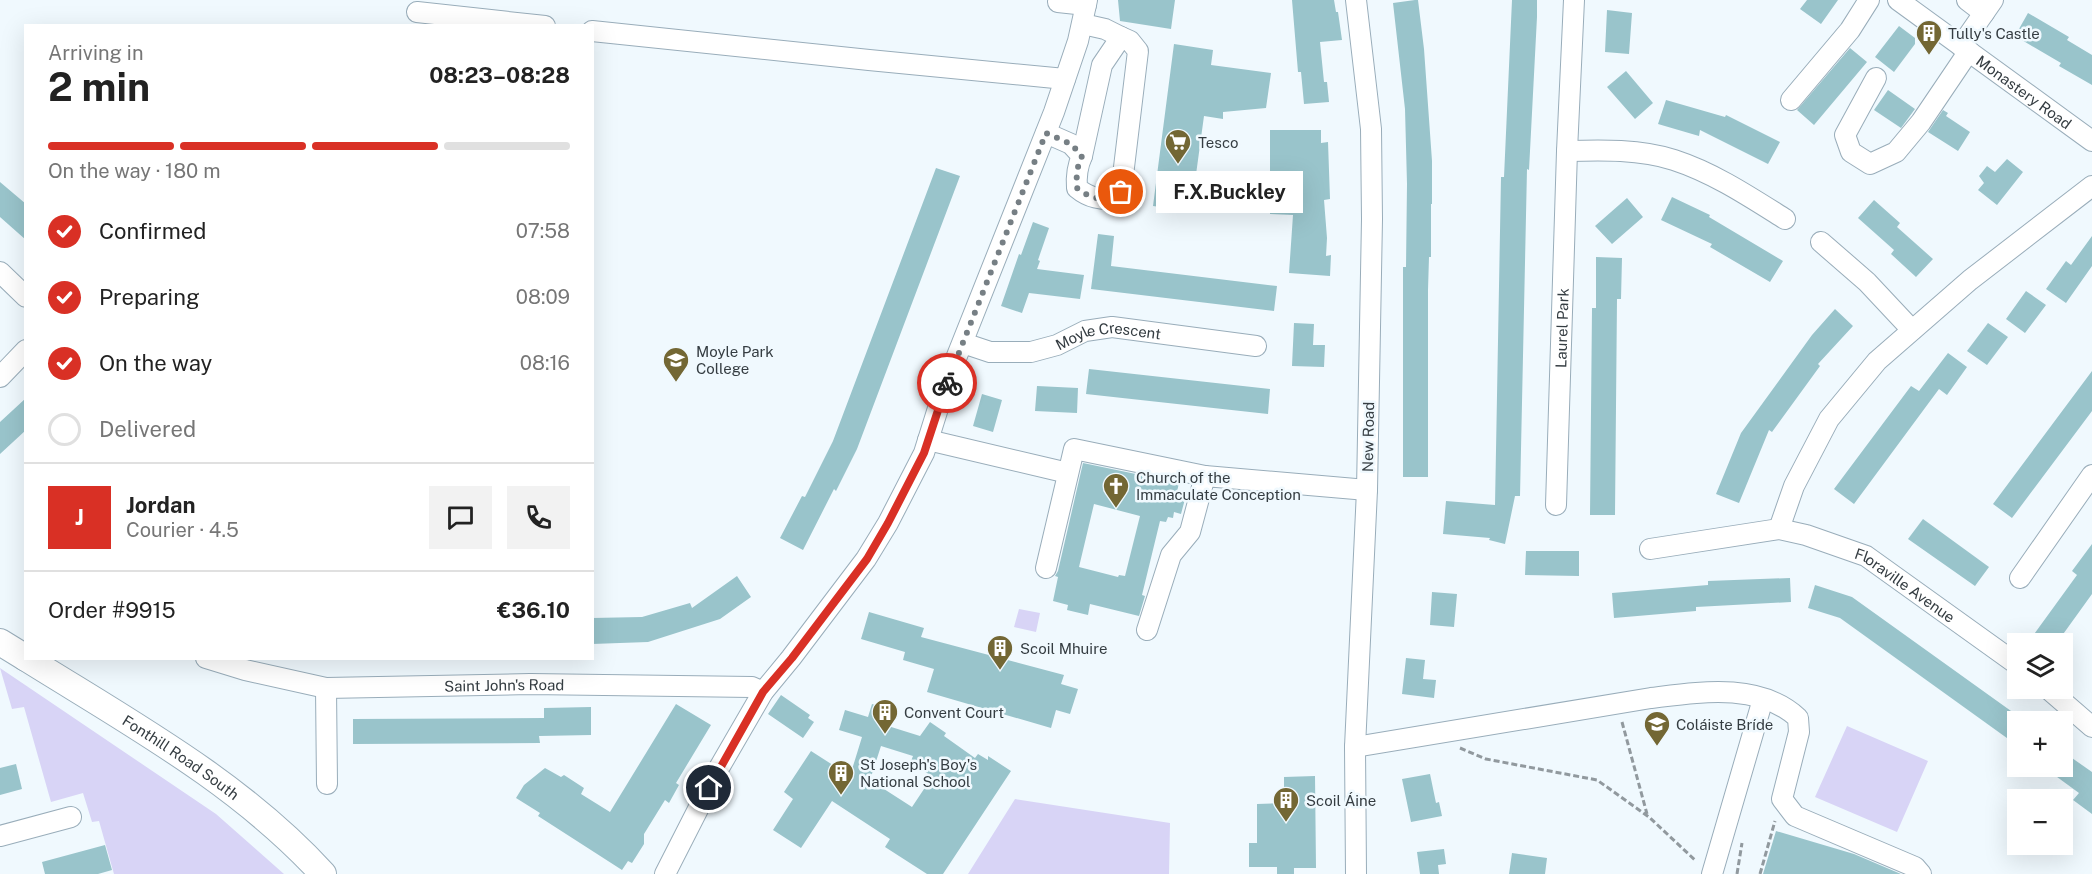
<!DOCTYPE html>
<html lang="en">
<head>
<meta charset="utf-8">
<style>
  body { margin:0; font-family:"Public Sans",sans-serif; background:#f2f2f2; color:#222; height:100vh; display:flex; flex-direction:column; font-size:22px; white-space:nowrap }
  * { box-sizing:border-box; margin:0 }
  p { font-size:20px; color:#767676 }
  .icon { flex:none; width:33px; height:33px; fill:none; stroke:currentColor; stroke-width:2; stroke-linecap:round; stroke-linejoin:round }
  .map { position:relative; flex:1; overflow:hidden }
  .details { position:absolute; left:24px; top:24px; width:570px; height:636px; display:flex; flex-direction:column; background:#fff; border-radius:0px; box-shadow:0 6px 24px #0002 }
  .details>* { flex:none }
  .buttons { position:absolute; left:2007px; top:633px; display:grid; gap:12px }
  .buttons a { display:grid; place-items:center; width:66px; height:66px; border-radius:0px; background:#fff; box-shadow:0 6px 24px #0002; font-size:30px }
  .pin { position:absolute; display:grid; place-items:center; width:51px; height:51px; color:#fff; margin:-26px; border:3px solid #fff; border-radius:50%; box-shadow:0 2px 6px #0007 }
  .courier { position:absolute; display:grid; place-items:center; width:60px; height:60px; margin:-30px; border:4px solid #d93025; border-radius:50%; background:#fff; color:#222; box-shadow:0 2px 8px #0007 }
  .bubble { position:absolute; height:42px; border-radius:0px; background:#fff; box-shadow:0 6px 24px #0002; font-size:20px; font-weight:700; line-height:42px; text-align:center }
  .overview em { font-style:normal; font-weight:700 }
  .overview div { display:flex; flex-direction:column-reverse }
  .overview { display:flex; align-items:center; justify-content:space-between; height:102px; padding:0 24px }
  h1 { font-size:39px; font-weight:700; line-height:45px }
  .bar { display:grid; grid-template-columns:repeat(4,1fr); gap:9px 6px; align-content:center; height:72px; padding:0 24px }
  .bar i { height:8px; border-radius:4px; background:#e0e0e0 }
  .bar .current { background:#d93025 }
  .bar p { grid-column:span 4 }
  .line { display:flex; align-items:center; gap:15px; padding:0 24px; border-top:2px solid #e0e0e0 }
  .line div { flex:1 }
  .round { display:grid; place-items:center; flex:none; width:63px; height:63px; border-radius:0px; background:#f2f2f2 }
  ol { padding:0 24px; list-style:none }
  li { display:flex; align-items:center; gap:18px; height:66px }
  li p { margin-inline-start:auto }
  li .icon { padding:6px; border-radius:50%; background:#d93025; color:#fff; stroke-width:4 }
  li:last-child { color:#767676 }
  li i { width:33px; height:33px; border:3px solid #e0e0e0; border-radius:50% }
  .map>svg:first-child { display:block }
</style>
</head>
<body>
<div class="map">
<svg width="2092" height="874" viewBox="0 0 2092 874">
  <rect width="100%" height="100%" fill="#f0f9fe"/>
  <path fill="#d8d4f6" d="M1019 609 1040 613 1036 632 1014 627Z
    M0 668 216 814 284 874H114L99 821 92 822 83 793 51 802 24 707 12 709Z
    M1847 726 1928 761 1897 832 1815 797Z
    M1015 799 1170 823 1169 874H968Z"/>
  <path fill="#99c4cb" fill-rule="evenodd" d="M1118 0H1175L1171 29 1120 21Z
    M1292 0H1334L1336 12H1338L1342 40 1320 42 1324 82H1327L1329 102 1304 104 1301 72H1298Z
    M1415 0H1418L1424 49 1432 161V204H1431V257H1429L1428 290V477H1403V267H1406L1407 184 1405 109 1393 3Z
    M1512 0H1537V17L1529 170 1527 169 1520 496H1515L1505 544 1489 540 1490 538 1443 534 1446 501 1495 505 1501 177H1504Z
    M1807 0H1838L1821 24 1800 9Z
    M1607 10 1632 13 1629 54 1605 52Z
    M2028 13 2069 37 2067 40 2092 55V85L2059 66 2061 63 2015 36Z
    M1899 26 1915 38V44L1894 72 1875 57Z
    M1174 44 1213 50 1211 65 1271 73 1266 108 1223 112V119L1204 116 1191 211 1153 206Z
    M1850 48 1867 62 1814 125 1797 110Z
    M1626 71 1653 103 1635 119 1607 87Z
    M1888 90 1915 109 1901 128 1874 110Z
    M1666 100 1725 117 1726 115 1780 142 1768 164 1700 130 1699 136 1658 124Z
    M1943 110 1948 113 1946 116 1970 132 1958 151 1928 132Z
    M1270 130H1321V143L1328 142 1330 199 1324 200 1327 238 1326 256 1331 255 1330 276 1289 273 1293 215 1270 214Z
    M2007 159 2023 172 1997 205 1978 190 1984 183 1979 176 1987 166 1995 172Z
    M936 168 960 176 857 449 836 491 834 489 803 550 780 538 802 496 805 497 833 441Z
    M0 182 26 204V240L0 217Z
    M1672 197 1710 215 1709 217 1783 261 1770 282 1710 247 1712 244 1661 220Z
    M1627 198 1643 217 1612 244 1595 226Z
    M1874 200 1900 223 1897 227 1933 259 1916 277 1891 254 1894 250 1858 218Z
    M1033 222 1049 228 1038 260 1040 261 1037 269 1084 275 1080 299 1029 293 1022 313 1001 306 1019 254 1021 255Z
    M1098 234 1114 236 1111 266 1277 286 1274 311 1091 289Z
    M2092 236V266L2066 303 2046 289 2066 261 2071 265Z
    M1596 257 1622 258 1621 299H1617L1615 515H1590L1592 308H1596Z
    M2026 291 2046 305 2025 333 2006 319Z
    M1835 309 1853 326 1818 364 1820 366 1772 432 1769 430 1739 503 1716 494 1741 433 1812 335Z
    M1294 323 1314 324 1313 345H1325L1324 367 1292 366Z
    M1988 323 2008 337 1987 365 1967 351Z
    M1948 353 1967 367 1947 395 1939 389 1854 504 1834 489 1911 386 1919 391Z
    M1089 369 1270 389 1268 414 1086 394Z
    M2092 371V411L2012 518 1993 504Z
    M1037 386 1078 388 1077 413 1035 411Z
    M982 394 1002 400 993 432 973 426Z
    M26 398V430L0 454V422Z
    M1083 463 1179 483 1176 496 1185 499 1181 514 1174 512 1173 518 1168 517 1166 522 1160 521 1142 595 1145 596 1139 616 1090 604 1088 615 1067 610 1068 605 1053 601 1058 577 1055 576 1058 571ZM1094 504 1140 516 1125 576 1119 575 1118 577 1079 567Z
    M1923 519 1989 567 1975 586 1908 539Z
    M2092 544V594L2056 644H2027L2077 575 2072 571Z
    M1526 551H1579V576L1525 575Z
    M737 576 751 597 720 619 648 642 592 644V618L642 617 690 603 692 608Z
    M1790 578 1791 602 1696 607V611L1614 618 1612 593 1708 585V581Z
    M1815 585 1852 597 2018 716V746L1840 618 1808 608Z
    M1432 592 1457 594 1454 627 1430 625Z
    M869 612 924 628 921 637 1064 675 1061 684 1078 689 1070 714 1056 710 1051 728 927 692 934 669 903 660 905 652 861 639Z
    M1406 658 1425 660 1423 679 1436 680 1434 698 1402 694Z
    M781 695 810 715 808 718 814 722 803 738 768 714Z
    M676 704 711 725 676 783 679 785 669 803 665 800 644 834V844L632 863 628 861 622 870 538 816 540 813 516 798 524 785 545 768 561 777 564 775 584 788 581 794 610 812Z
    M872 704 893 711 888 726 920 736 930 722 946 733 944 736 975 758 978 754 988 760V756L1011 771 943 874H927L885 847 890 839 832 801 801 848 773 830 793 799 784 792 811 751 850 776 862 737 839 730 845 710 868 717ZM881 746 913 756 911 761 932 777 912 807 870 780Z
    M591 707V735L539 736 540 743 353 744V719L544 718V708Z
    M2062 751 2092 772V814L2073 800 2079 793 2042 766H2062Z
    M16 764 22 789 0 795V768Z
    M1430 774 1436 803 1439 802 1442 816 1411 822 1402 779Z
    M1315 776 1316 868H1294V874H1277V867H1249V843H1257V804L1284 803V777Z
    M1776 831 1854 854 1901 874H1763Z
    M105 845 112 870 98 874H45L42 862Z
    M1444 849 1446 864 1438 865 1439 874H1420L1417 852Z
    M1512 853 1547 858 1545 874H1509Z"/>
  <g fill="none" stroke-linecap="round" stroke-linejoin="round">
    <g stroke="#99adba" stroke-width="22">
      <g id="minor">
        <path d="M1356 0 1371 129 1372 219 1367 490 1355 747 1356 874"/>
        <path id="s1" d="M1898 0 2092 141"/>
        <path d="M1967 0 1984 13"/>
        <path d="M1058 2 1086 5"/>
        <path d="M417 12 545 26"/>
        <path d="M1083 24 1105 29 1121 37"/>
        <path d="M592 31 869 60 1065 79"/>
        <path d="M1121 37 1130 41 1138 51 1121 192 1117 199C1101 200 1089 198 1077 188 1076 176 1077 167 1082 156L1102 65Z"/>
        <path d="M1961 46 1993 0"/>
        <path d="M1876 78 1845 135 1851 152 1870 164 1896 152 1921 122 1969 51"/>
        <path d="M1791 100 1850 30 1869 0"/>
        <path d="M1046 133 1071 144 1082 156"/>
        <path d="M1567 151C1601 150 1641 149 1674 160 1714 173 1750 197 1785 219"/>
        <path d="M1821 242 1867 282 1912 330"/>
        <path d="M0 272 26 297"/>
        <path id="s2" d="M963 343 990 352H1031L1057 345 1085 331 1112 327 1256 346"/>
        <path d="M0 377 26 350"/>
        <path d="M928 440 1068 473"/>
        <path id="s3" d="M1556 505 1567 151 1574 0"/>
        <path d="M1779 529 1794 486 1829 419 1877 361 1970 280 2092 186"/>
        <path id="s4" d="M1650 549 1779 529 1806 535 1866 556 2018 665"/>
        <path d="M1046 568 1074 449 1205 476"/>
        <path d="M2020 578 2092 475"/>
        <path d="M1147 630 1171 555 1190 532 1205 476 1367 490"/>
        <path id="s5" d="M206 658 245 670 326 688 530 684 752 687 763 692"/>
        <path d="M326 688 327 784"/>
        <path d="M2047 688 2092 727"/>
        <path d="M1355 747 1651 698C1700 692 1759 682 1798 718L1799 732 1782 799 1795 816 1915 867 1921 874"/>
        <path d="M0 836 71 817"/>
        <path d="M665 874 719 768 763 692 791 658 866 559 888 523 924 453 945 386 1054 112 1078 41 1087 0"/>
        <path d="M1712 874 1763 699"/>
      </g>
    </g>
    <g stroke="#99adba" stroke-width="28">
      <g id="major">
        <path d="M0 642 26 658"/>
        <path id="s6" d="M26 658C130 723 240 783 323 874"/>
      </g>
    </g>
    <path stroke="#91999e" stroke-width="3" stroke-dasharray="6 3" stroke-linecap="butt" d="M1622 722 1647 814
      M1460 748 1486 759 1597 780 1649 817 1696 861
      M1737 874 1742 843
      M1760 874 1775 821"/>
    <use href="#minor" stroke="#fff" stroke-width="20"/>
    <use href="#major" stroke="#fff" stroke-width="26"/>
  </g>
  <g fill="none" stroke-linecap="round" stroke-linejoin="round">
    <path stroke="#767f84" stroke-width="6" stroke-dasharray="0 10.8" d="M947 383 1046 133 1071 144 1082 156C1077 166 1076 176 1077 188 1089 198 1101 200 1117 200L1121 192"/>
    <path stroke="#d93025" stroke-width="8" d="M709 788 763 692 792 658 867 559 888 523 924 453 947 383"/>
  </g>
  <defs>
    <g id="building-pin" transform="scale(1.35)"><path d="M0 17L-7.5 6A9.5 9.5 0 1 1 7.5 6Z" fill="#736734" stroke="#f0f9fe"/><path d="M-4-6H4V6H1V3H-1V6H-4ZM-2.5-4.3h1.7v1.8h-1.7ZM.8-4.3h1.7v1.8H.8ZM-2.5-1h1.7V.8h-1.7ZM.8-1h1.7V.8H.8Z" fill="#fff"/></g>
    <g id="supermarket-pin" transform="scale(1.35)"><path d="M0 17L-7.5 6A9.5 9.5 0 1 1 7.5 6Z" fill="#736734" stroke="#f0f9fe"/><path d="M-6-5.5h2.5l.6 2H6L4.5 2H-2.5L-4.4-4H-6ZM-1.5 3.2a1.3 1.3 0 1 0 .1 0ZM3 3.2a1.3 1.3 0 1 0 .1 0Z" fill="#fff"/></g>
    <g id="school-pin" transform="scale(1.35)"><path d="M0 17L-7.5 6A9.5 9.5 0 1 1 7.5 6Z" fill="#736734" stroke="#f0f9fe"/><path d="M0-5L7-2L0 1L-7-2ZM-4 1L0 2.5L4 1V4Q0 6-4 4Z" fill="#fff"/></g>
    <g id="church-pin" transform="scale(1.35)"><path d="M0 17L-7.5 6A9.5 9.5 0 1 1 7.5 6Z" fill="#736734" stroke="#f0f9fe"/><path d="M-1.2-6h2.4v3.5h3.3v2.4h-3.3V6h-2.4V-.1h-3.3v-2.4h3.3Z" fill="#fff"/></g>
  </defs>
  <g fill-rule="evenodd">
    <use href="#building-pin" x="1929" y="33"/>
    <use href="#supermarket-pin" x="1178" y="142"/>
    <use href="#school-pin" x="676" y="360"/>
    <use href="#church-pin" x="1116" y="486"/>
    <use href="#building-pin" x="1000" y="648"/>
    <use href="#building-pin" x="885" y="712"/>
    <use href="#school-pin" x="1657" y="724"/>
    <use href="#building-pin" x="841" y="773"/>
    <use href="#building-pin" x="1286" y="800"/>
  </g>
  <g text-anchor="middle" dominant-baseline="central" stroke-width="5" stroke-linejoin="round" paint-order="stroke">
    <g font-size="15" fill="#353d42" stroke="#f0f9fe" text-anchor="start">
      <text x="1948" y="33">Tully's Castle</text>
      <text x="1198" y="142">Tesco</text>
      <text x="696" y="351">Moyle Park<tspan x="696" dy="17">College</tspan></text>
      <text x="1136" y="477">Church of the<tspan x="1136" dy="17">Immaculate Conception</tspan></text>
      <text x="1020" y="648">Scoil Mhuire</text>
      <text x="904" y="712">Convent Court</text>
      <text x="1676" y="724">Coláiste Bríde</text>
      <text x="860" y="764">St Joseph's Boy's<tspan x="860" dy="17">National School</tspan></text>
      <text x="1306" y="800">Scoil Áine</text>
    </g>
    <g font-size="15" fill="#353d42" stroke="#f0f9fe">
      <text stroke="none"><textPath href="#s1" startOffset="156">Monastery Road</textPath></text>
      <text stroke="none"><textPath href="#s3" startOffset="177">Laurel Park</textPath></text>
      <text stroke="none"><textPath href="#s2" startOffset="150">Moyle Crescent</textPath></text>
      <text transform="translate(1368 437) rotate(-89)">New Road</text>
      <text stroke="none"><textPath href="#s4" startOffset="270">Floraville Avenue</textPath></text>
      <text stroke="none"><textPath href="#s5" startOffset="302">Saint John's Road</textPath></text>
      <text stroke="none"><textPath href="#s6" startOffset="184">Fonthill Road South</textPath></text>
    </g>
  </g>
</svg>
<div class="buttons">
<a><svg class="icon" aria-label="layers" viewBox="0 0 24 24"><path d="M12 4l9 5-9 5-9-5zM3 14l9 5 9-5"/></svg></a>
<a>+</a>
<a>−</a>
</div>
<div class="pin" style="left:1121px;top:192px;background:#ea580c"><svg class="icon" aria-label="bag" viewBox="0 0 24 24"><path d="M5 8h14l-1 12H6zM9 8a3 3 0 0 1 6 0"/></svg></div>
<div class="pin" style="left:709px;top:788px;background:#1f2937"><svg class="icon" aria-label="home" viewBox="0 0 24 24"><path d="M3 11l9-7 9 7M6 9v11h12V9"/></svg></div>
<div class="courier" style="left:947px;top:383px"><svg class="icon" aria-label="bike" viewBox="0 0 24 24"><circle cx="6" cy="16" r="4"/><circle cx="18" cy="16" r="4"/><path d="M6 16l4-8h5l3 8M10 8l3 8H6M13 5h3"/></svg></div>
<div class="bubble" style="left:1156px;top:171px;width:147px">F.X.Buckley</div>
<section class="details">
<div class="overview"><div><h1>2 min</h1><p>Arriving in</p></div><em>08:23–08:28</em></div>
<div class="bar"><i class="current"></i><i class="current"></i><i class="current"></i><i></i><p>On the way · 180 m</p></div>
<ol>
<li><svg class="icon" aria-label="check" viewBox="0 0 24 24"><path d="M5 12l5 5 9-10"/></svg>Confirmed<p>07:58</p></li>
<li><svg class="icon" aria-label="check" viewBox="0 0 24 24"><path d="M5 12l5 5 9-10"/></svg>Preparing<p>08:09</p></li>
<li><svg class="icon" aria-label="check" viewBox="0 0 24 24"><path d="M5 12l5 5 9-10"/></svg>On the way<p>08:16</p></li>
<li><i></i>Delivered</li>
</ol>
<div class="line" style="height:108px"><b class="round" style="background:#d93025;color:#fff">J</b><div><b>Jordan</b><p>Courier · 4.5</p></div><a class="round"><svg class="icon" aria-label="chat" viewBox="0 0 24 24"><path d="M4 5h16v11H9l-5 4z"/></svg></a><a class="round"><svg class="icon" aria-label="phone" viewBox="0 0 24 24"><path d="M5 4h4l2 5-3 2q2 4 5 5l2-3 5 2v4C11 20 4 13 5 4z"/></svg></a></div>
<div class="line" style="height:78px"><div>Order #9915</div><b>€36.10</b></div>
</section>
</div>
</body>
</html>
